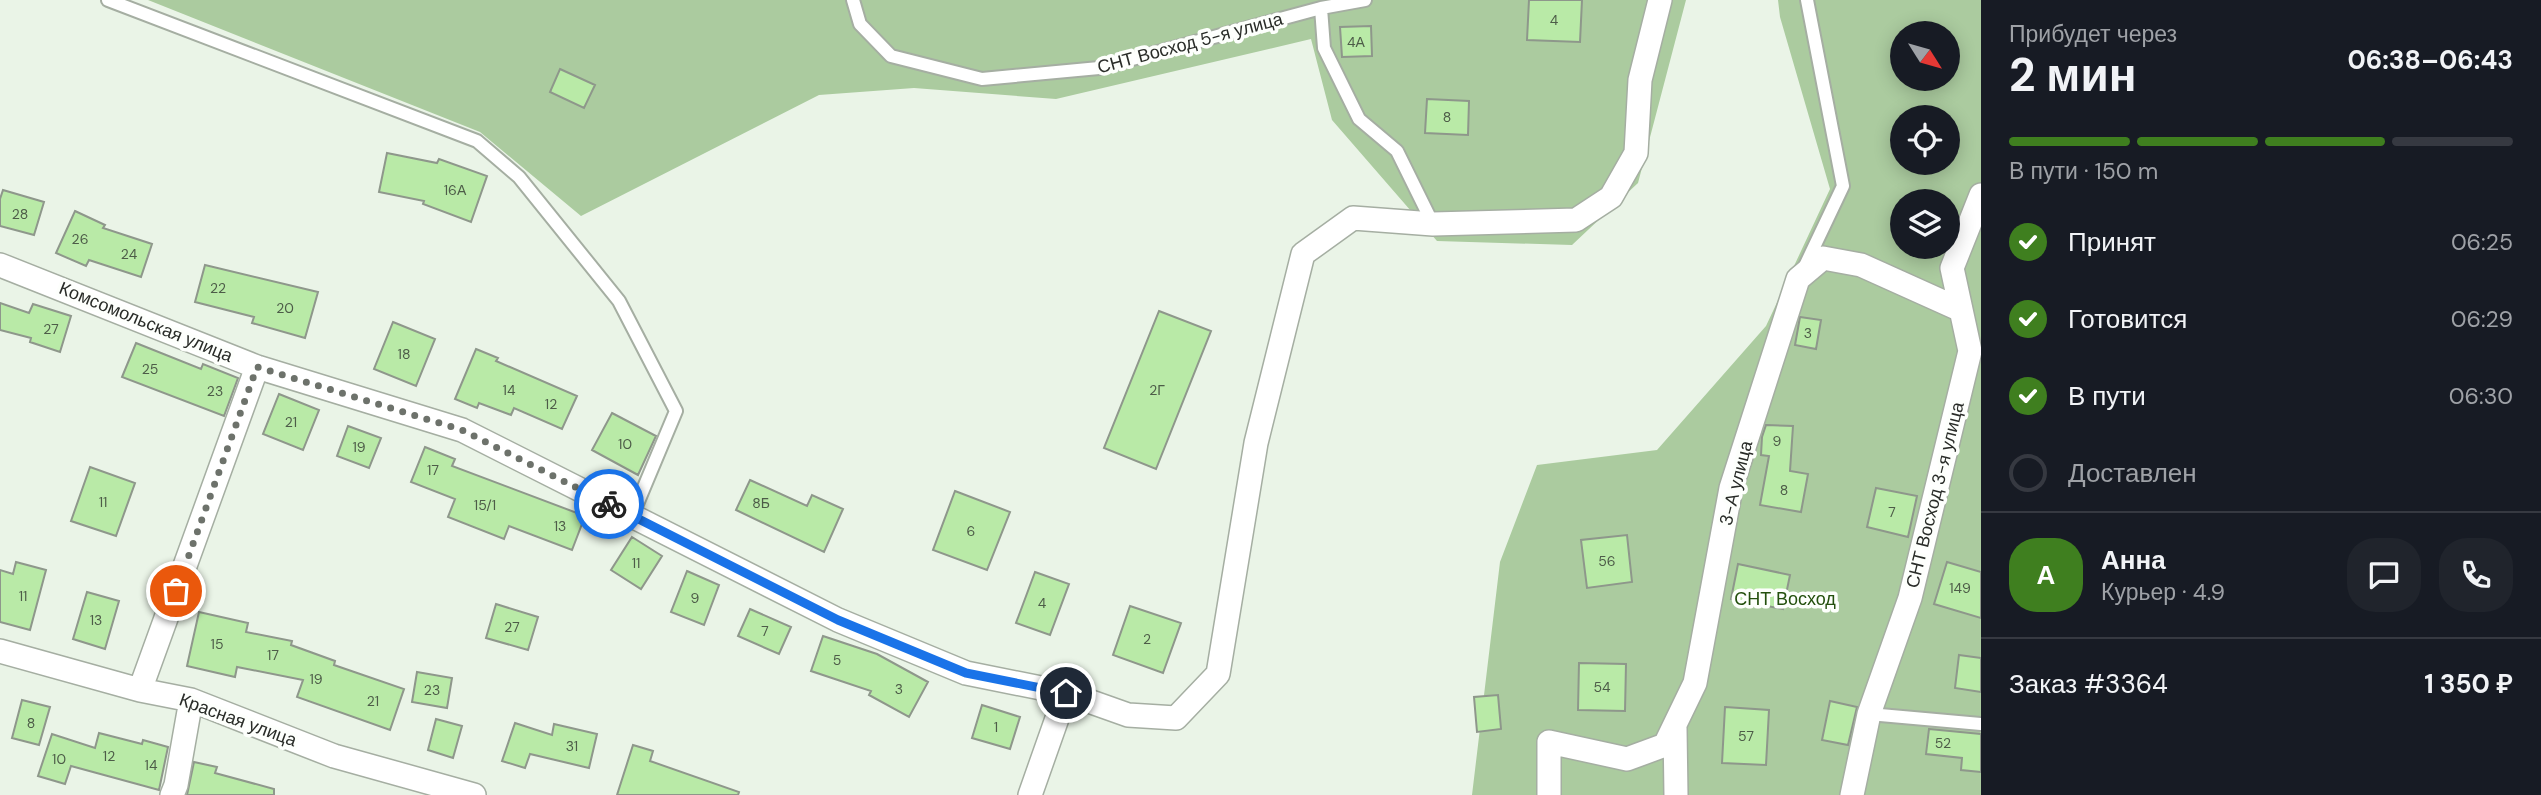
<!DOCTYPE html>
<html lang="ru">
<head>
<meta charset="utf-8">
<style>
  body { margin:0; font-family:"DM Sans",sans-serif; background:#20242c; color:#f1f3f6; height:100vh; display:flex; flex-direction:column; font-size:26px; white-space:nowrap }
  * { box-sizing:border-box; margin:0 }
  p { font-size:23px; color:#9ea1a6 }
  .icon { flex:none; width:38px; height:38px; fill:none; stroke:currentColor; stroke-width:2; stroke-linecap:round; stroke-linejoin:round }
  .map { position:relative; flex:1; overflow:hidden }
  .drawer { display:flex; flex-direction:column; background:#171b24; width:560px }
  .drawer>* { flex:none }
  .needle { width:46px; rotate:127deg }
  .fabs { position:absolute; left:1890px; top:21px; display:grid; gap:14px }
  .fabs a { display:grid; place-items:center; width:70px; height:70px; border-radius:50%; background:#171b24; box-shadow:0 4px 18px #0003; font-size:35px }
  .pin { position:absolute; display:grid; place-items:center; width:60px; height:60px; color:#fff; margin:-30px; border:4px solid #fff; border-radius:50%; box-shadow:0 2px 7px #0007 }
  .courier { position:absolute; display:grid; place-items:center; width:70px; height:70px; margin:-35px; border:5px solid #1a73e8; border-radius:50%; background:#fff; color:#222; box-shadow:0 2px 9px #0007 }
  .headline em { font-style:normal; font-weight:700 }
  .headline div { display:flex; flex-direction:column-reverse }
  .headline { display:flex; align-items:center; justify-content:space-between; height:119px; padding:0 28px }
  h1 { font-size:46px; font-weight:700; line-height:52px }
  .bar { display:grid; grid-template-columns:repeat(4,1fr); gap:10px 7px; align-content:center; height:84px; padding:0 28px }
  .bar i { height:9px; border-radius:5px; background:#363941 }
  .bar .on { background:#3f7f1f }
  .bar p { grid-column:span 4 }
  .line { display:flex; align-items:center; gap:18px; padding:0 28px; border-top:2px solid #363941 }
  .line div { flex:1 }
  .round { display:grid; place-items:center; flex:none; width:74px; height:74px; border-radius:28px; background:#20242c }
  ol { padding:0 28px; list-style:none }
  li { display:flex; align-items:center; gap:21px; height:77px }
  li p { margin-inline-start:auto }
  li .icon { padding:7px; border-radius:50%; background:#3f7f1f; color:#fff; stroke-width:4 }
  li:last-child { color:#9ea1a6 }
  li i { width:38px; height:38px; border:4px solid #363941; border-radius:50% }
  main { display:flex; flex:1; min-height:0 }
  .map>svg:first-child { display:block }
</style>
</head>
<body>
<main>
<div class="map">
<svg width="1981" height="795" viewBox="0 0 1981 795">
  <rect width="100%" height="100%" fill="#eaf4e7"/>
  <path fill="#abcb9f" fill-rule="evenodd" d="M148 0H1686L1638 183 1572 245 1437 241 1332 120 1311 39 1056 99 914 88 819 95 581 216 480 132Z
    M1778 0H1981V795H1472L1500 562 1537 465 1657 450 1766 326 1830 189 1780 17ZM1902 33H1948V79H1902ZM1902 117H1948V163H1902ZM1902 201H1948V247H1902Z"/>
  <path fill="#b9eaa7" stroke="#8e978b" stroke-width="2" d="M1529 0H1582L1580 42 1527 40Z
    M1371 26 1372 56 1342 57 1340 27Z
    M560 69 595 85 584 108 550 92Z
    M1427 99 1469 101 1468 135 1425 133Z
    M387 153 437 163 439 159 487 176 471 222 423 204 424 201 379 192Z
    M3 190 44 202 34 235 0 226V199Z
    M75 211 105 225 103 228 152 244 141 277 89 260 86 266 56 253Z
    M205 265 318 292 305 338 252 323 254 317 195 302Z
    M0 303 29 313 33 304 71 316 60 352 30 342 31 338 0 330Z
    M1159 311 1211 331 1156 469 1104 448Z
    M1800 317 1821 320 1816 349 1795 345Z
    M393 322 435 339 416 386 374 369Z
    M136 343 201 369 203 364 238 378 224 416 122 377Z
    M476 349 498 358 496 361 577 396 562 429 514 408 511 415 479 403 477 408 455 399Z
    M279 394 319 410 303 450 263 434Z
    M612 413 656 436 638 475 592 450Z
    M1766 425 1793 426 1790 471 1808 474 1801 512 1760 505 1769 456 1761 455 1762 437Z
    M348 426 381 438 369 468 337 456Z
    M425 447 455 459 452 466 585 516 572 550 509 526 504 539 448 517 455 499 411 482Z
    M90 467 135 483 116 536 71 521Z
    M750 480 807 506 812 495 843 509 824 552 736 510Z
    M1876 488 1917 496 1908 537 1867 527Z
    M955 491 1010 512 987 570 933 550Z
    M1627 535 1632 582 1587 588 1581 540Z
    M632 537 662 556 641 589 611 570Z
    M16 562 46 570 30 630 0 622V570L13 574Z
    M1947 562 1981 572V618L1934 604Z
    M1738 564 1790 575 1783 609 1731 599Z
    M687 571 719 585 704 625 671 612Z
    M1035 572 1069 584 1050 635 1016 623Z
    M87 592 119 601 105 649 73 639Z
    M496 604 538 617 528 650 486 638Z
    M1130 606 1181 623 1163 673 1113 655Z
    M750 609 791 627 779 654 738 636Z
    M199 612 248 623 246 632 292 641 291 645 335 661 334 665 404 689 390 730 297 697 303 680 237 667 235 677 187 666Z
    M823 636 877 654 928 682 909 717 869 695 871 691 811 671Z
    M1959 655 1981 658V692L1955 688Z
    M1579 663 1626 664 1625 711 1578 710Z
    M417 672 452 678 447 708 412 702Z
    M1498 695 1501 729 1477 732 1474 697Z
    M22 700 50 707 39 745 12 738Z
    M1830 701 1857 707 1848 745 1822 740Z
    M982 705 1020 717 1010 749 972 738Z
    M1725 707 1769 710 1766 765 1722 763Z
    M436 719 462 726 453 758 428 750Z
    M515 723 552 735 554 724 597 734 589 768 530 754 525 768 502 761Z
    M1929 729 1981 734V772L1961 770 1962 758 1926 754Z
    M99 733 142 744 143 740 168 747 159 790 71 766 65 784 38 776 52 734 95 748Z
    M633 745 653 751 650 761 739 792 738 795H617Z
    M194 762 217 767 215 773 274 789V795H187Z"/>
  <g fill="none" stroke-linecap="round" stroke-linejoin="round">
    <g stroke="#a5aea2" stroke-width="16">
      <path id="service" d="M108 0 477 141 519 177 619 301 676 411 632 516
        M853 0 860 24 891 56 982 79 1099 68 1321 8 1365 0
        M1321 8 1324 48 1359 119 1397 151 1433 224
        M1805 266 1843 186 1807 0
        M1869 714 1981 724"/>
    </g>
    <g stroke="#a5aea2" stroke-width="26">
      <path id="minor" d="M0 265 257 367 462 430 838 620 966 673 1066 693 1128 715 1176 718 1218 674 1256 443 1303 254 1353 218 1433 224 1576 220 1611 197 1636 153 1640 80 1660 0
        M0 651 140 690 191 700 334 756 474 795
        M140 690 257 367
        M1675 728 1676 795
        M172 795 176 785 191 700
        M1030 795 1066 693
        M1549 795V742L1627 759 1665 745 1695 683 1731 488 1798 279 1823 258 1861 265 1961 310
        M1852 795 1869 714 1910 598 1970 351 1952 268 1981 195"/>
    </g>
    <use href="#service" stroke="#fff" stroke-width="12"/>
    <use href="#minor" stroke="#fff" stroke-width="23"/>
  </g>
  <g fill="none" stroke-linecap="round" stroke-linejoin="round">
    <path stroke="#6d726b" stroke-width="7" stroke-dasharray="0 12.6" d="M176 591 257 367 462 430 609 504"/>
    <path stroke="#1a73e8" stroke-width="9" d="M609 504 838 620 966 673 1066 693"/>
  </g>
  <g text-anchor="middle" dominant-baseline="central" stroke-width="7" stroke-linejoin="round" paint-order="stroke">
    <g font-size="14" fill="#4d5c48">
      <text x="1554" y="20">4</text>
      <text x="1356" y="42">4А</text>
      <text x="1447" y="117">8</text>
      <text x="455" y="190">16А</text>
      <text x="20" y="214">28</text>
      <text x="80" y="239">26</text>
      <text x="129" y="254">24</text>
      <text x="218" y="288">22</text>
      <text x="285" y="308">20</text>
      <text x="51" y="329">27</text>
      <text x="1808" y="333">3</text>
      <text x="404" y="354">18</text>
      <text x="150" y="369">25</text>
      <text x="509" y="390">14</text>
      <text x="1157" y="390">2Г</text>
      <text x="215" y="391">23</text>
      <text x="551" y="404">12</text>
      <text x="291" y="422">21</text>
      <text x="1777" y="441">9</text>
      <text x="625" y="444">10</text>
      <text x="359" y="447">19</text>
      <text x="433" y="470">17</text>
      <text x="1784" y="490">8</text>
      <text x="103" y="502">11</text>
      <text x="761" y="503">8Б</text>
      <text x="485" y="505">15/1</text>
      <text x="1892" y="512">7</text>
      <text x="560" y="526">13</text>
      <text x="971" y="531">6</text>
      <text x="1607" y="561">56</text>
      <text x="636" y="563">11</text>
      <text x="1960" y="588">149</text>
      <text x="23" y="596">11</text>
      <text x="695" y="598">9</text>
      <text x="1042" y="603">4</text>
      <text x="96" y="620">13</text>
      <text x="512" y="627">27</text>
      <text x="765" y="631">7</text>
      <text x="1147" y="639">2</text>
      <text x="217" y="644">15</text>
      <text x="273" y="655">17</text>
      <text x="837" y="660">5</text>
      <text x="316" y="679">19</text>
      <text x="1602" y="687">54</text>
      <text x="899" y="689">3</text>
      <text x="432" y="690">23</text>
      <text x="373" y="701">21</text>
      <text x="31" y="723">8</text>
      <text x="996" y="727">1</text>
      <text x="1746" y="736">57</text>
      <text x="1943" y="743">52</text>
      <text x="572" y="746">31</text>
      <text x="109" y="756">12</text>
      <text x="59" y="759">10</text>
      <text x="151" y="765">14</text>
    </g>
    <g font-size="18" fill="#292c28" stroke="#fdfffc">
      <text transform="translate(1190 43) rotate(-15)">СНТ Восход 5-я улица</text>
      <text transform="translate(146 322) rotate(22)">Комсомольская улица</text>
      <text transform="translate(1736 483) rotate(-76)">3-А улица</text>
      <text transform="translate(1935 495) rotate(-76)">СНТ Восход 3-я улица</text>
      <text transform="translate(238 720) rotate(20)">Красная улица</text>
    </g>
    <g font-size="18" fill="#24500e" stroke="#fdfffc">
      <text x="1785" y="599">СНТ Восход</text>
    </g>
  </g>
</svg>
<div class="fabs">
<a><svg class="needle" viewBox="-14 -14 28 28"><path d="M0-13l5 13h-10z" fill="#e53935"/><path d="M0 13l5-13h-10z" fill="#9ea1a6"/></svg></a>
<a><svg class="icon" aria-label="locate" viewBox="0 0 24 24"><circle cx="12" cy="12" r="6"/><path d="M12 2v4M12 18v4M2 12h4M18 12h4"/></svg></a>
<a><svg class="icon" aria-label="layers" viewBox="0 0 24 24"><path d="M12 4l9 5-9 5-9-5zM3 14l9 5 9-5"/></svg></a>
</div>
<div class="pin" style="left:176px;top:591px;background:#ea580c"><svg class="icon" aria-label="bag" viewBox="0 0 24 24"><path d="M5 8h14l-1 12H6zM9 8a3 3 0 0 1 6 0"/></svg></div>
<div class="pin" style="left:1066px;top:693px;background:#1f2937"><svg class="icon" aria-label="home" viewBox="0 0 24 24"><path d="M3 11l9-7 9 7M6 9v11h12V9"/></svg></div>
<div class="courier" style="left:609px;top:504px"><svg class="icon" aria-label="bike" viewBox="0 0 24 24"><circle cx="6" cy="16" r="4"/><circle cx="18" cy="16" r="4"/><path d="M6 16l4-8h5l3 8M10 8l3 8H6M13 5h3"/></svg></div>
</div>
<section class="drawer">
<div class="headline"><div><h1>2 мин</h1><p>Прибудет через</p></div><em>06:38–06:43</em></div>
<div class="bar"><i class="on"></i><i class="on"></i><i class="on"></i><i></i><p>В пути · 150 m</p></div>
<ol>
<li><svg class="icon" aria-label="check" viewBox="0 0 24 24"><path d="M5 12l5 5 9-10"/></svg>Принят<p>06:25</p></li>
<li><svg class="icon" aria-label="check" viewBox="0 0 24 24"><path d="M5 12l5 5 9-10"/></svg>Готовится<p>06:29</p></li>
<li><svg class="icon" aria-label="check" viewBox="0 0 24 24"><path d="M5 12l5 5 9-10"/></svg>В пути<p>06:30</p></li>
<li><i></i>Доставлен</li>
</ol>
<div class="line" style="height:126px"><b class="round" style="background:#3f7f1f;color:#fff">А</b><div><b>Анна</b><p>Курьер · 4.9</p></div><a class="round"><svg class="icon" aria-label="chat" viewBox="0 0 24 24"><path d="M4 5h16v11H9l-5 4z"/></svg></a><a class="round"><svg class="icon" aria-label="phone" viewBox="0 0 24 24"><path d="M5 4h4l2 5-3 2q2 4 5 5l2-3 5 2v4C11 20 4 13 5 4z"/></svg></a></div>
<div class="line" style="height:91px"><div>Заказ #3364</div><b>1 350 ₽</b></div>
</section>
</main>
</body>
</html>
